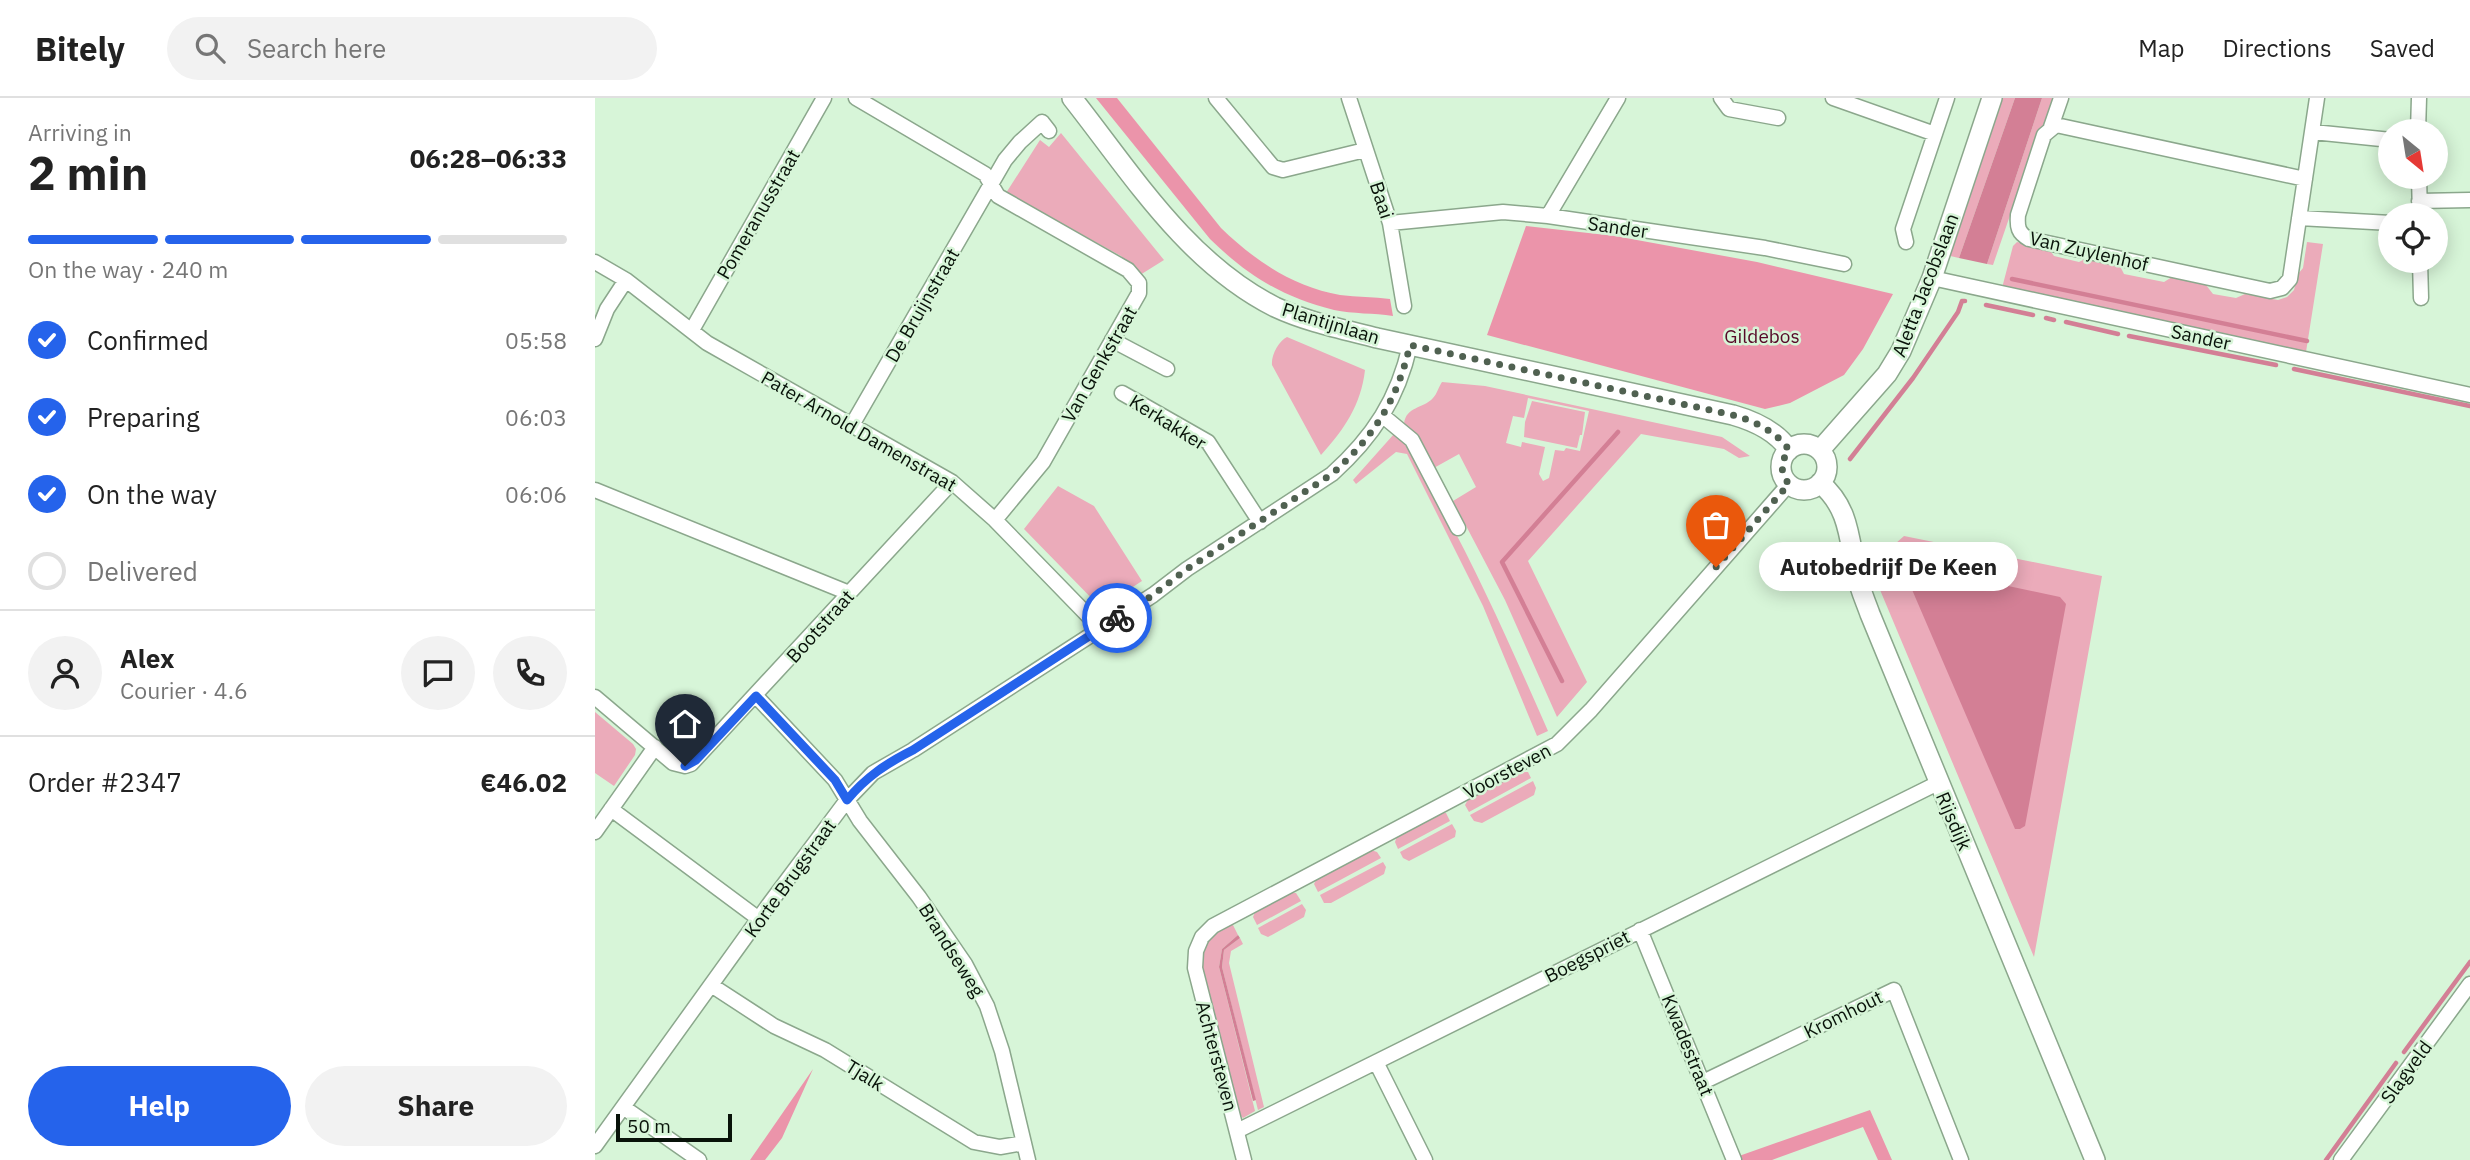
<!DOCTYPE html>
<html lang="en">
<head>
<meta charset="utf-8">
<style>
  body { margin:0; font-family:"IBM Plex Sans",sans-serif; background:#f2f2f2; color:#222; height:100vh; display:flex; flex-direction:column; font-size:26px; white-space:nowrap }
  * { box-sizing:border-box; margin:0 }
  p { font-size:23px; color:#767676 }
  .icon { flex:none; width:38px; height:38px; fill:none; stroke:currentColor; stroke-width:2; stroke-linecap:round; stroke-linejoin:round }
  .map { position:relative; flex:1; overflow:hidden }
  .side { display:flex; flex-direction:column; background:#fff; width:595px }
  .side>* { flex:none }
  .needle { width:46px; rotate:150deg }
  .controls { position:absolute; left:1783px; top:21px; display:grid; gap:14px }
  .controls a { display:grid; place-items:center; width:70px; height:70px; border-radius:50%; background:#fff; box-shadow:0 4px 18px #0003; font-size:35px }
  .scale { position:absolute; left:21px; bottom:18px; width:116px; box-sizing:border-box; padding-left:7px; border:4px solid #081209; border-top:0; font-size:19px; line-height:24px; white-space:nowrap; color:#081209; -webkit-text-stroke:5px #d7f5d8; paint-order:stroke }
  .pin { position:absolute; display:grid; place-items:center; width:60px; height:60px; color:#fff; margin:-72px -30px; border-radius:50% 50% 50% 0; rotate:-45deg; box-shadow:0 0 7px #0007 }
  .pin .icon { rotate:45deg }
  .courier { position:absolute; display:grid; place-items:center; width:70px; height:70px; margin:-35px; border:5px solid #2563eb; border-radius:50%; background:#fff; color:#222; box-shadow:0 2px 9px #0007 }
  .bubble { position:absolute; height:49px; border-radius:24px; background:#fff; box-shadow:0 4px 18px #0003; font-size:23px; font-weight:700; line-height:49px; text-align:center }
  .head em { font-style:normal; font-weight:700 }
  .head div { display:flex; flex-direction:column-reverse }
  .head { display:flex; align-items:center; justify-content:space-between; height:119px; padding:0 28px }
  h1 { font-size:46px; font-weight:700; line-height:52px }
  .bar { display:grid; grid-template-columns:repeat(4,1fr); gap:10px 7px; align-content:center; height:84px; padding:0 28px }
  .bar i { height:9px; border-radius:5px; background:#e0e0e0 }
  .bar .current { background:#2563eb }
  .bar p { grid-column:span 4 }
  .line { display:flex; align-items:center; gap:18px; padding:0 28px; border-top:2px solid #e0e0e0 }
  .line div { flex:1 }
  .round { display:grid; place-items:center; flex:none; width:74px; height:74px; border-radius:37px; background:#f2f2f2 }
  ol { padding:0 28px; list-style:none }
  li { display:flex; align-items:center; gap:21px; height:77px }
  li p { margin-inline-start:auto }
  li .icon { padding:7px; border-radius:50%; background:#2563eb; color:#fff; stroke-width:4 }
  li:last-child { color:#767676 }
  li i { width:38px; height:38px; border:4px solid #e0e0e0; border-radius:50% }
  .action { display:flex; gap:14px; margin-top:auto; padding:14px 28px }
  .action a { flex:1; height:80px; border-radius:42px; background:#2563eb; color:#fff; font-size:28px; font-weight:700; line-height:80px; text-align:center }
  .action a+a { background:#f2f2f2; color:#222 }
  header { display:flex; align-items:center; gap:42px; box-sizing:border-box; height:98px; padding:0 35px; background:#fff; border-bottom:2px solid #e0e0e0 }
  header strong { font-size:33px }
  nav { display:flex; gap:38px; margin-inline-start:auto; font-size:24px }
  .search { width:490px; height:63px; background:#f2f2f2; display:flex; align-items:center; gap:18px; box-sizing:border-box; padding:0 24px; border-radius:38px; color:#767676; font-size:26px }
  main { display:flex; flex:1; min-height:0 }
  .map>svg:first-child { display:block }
</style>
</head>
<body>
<header>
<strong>Bitely</strong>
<div class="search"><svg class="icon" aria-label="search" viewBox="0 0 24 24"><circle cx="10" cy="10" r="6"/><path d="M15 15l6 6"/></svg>Search here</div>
<nav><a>Map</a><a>Directions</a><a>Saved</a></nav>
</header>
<main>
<section class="side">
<div class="head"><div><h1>2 min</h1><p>Arriving in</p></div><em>06:28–06:33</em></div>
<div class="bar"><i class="current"></i><i class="current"></i><i class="current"></i><i></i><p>On the way · 240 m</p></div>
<ol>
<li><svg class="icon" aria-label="check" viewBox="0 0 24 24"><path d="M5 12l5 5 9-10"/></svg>Confirmed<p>05:58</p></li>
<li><svg class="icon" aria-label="check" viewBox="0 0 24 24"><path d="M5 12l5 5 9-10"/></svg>Preparing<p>06:03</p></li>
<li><svg class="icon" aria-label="check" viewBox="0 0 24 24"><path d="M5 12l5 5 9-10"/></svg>On the way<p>06:06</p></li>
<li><i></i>Delivered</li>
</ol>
<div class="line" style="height:126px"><a class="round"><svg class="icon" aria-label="person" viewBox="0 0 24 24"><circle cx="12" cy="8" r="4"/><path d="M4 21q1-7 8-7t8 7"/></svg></a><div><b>Alex</b><p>Courier · 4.6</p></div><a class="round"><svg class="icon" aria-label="chat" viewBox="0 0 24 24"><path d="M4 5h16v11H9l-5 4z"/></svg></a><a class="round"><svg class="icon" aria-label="phone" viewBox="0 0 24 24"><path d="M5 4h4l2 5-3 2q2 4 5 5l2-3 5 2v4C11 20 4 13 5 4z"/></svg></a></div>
<div class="line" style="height:91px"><div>Order #2347</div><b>€46.02</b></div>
<div class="action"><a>Help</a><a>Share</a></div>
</section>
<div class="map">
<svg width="1875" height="1062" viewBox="0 0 1875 1062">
  <rect width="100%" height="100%" fill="#d7f5d8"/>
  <path fill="#ebabba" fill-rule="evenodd" d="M1403 0H1420L1364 160 1351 157Z
    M1447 0H1462L1454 23 1445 30 1398 167 1392 166Z
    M466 35 569 162 545 177 526 158 411 95 445 42 454 49Z
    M1422 144 1454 151 1459 158 1484 164 1492 160 1525 168 1529 176 1569 184 1577 179 1611 187 1618 196 1641 200 1650 196 1683 202 1692 199 1699 192 1703 176 1708 170 1712 144 1728 146 1711 254 1407 190 1418 148Z
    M692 239 770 272C766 307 749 332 726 357L677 267C676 257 684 243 692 239Z
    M847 284 890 288 1127 339 1155 358 1144 360 1129 351 1046 336 933 463 992 584 962 619 910 502 858 403 881 389 864 356 837 371 809 326C811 308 828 311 838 300 842 296 844 288 847 284ZM933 300 994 313 985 353 971 350 969 353 960 352 954 380 948 383 944 376 950 349 927 344 926 349 911 345 918 318 929 320Z
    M937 303 990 314 987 337H985L982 350 929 339 930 324Z
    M799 336C816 344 826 372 835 388 880 467 916 549 953 633L942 638 888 508 812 356 801 354 761 386 758 382Z
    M463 388 499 408 547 483 527 496 524 503 509 513 429 431Z
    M1309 438 1507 478 1439 859 1275 468Z
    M0 614 38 646 41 651 40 657 19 688 0 675Z
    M925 674H933L936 680 874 714 870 707 874 700Z
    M938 683 941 690 939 697 887 725 879 723 875 717Z
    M846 715H851L855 723 803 751 800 744 802 738Z
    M857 726 861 733 860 739 814 763 808 760 805 754Z
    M776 752 782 754 786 760 723 794 719 786 722 780Z
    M788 764 791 769 789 776 736 805H729L725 797Z
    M695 795H701L706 803 662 827 658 819 660 814Z
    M707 806 711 812 709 819 673 839 666 836 663 830Z
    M637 825 643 837 627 851 624 869 660 1013 648 1020 645 1017 607 867C607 842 616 836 637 825Z
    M645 840 648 846 636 853 634 865 669 1009 663 1012 627 869 629 852Z"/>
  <path fill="#eb94aa" d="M501 0H522L626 130C660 163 699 189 745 197 762 199 779 199 795 201L798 218C779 215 758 216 739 212 687 199 653 178 615 141Z
    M931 128 1020 138 1162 164 1298 196 1268 251 1249 277 1195 305 1170 311 892 237Z
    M218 971 187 1040 170 1062H155Z
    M1275 1012 1297 1062H1283L1268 1029 1177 1062H1146L1144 1058Z"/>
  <path fill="#d37f95" d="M1420 0H1447L1392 166 1364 160Z
    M1338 472 1465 499 1471 506 1430 728 1425 731H1420L1315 487Z
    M643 837 645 840 629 852 627 869 661 1002 658 1003 624 869 627 851Z"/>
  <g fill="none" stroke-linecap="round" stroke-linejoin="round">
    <path stroke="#d37f95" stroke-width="4.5" d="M1417 181 1712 243
      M1391 207 1438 217
      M1451 220 1459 222
      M1471 224 1523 236
      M1534 238 1681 267
      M1699 271 1875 308
      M1255 361 1318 280 1363 214 1367 203H1370
      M967 583 907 464 1023 334
      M1809 954 1875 864
      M1731 1062 1801 965"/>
    <g stroke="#8ba78c" stroke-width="17">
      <path id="minor" d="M261 0 390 76 403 98 533 172 544 185V195L448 364 400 422
        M621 0 678 69 688 72 770 52
        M754 0 795 125 809 208
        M1126 0 1134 11 1183 20
        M1238 0 1340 36
        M1456 29 1466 0
        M1823 33 1824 0
        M1718 34 1796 42
        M1824 79 1825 117
        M1710 81 1461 27 1449 37 1423 117C1422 129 1423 135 1434 141L1675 193 1687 190 1695 181 1722 0
        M1824 103 1875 102
        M953 118 1023 0
        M1704 120 1796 125
        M795 125 908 114 953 118 1170 150 1249 166
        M1311 144 1308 131 1352 0
        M1825 163 1826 200
        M0 164 31 182 112 245 357 384 400 422 506 531
        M1337 180 1875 297
        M97 232 229 0
        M0 241 12 211 31 182
        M517 242 572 271
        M527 295 613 344 665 424
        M788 318 817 342 863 430
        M257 327 410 62 425 44 447 24 454 33
        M0 392 254 495
        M161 598 240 682 265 723 324 799 370 866 392 908 407 953 433 1062
        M0 599 78 665 90 668 96 666 357 384
        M16 711 164 821
        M0 734 60 649
        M1045 832 1139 1062
        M116 887 179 928 230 952 379 1044 405 1049 429 1045
        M781 964 830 1062
        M1108 984 1299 892 1366 1062
        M28 1009 104 1062
        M642 1033 1343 685
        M0 1048 175 805 252 702 278 675 318 652 558 497 592 471 737 376C778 339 803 301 815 247
        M649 1062 600 870 601 853 607 839 618 828 962 646 996 612 1194 386
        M1746 1062 1875 886"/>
    </g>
    <g stroke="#8ba78c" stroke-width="22">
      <path id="major" d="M477 0C537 76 591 164 680 209 712 224 747 231 782 240L1138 317C1159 323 1182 334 1194 352
        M1186 369a23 23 0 1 1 46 0a23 23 0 1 1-46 0Z
        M1225 352 1292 276 1306 253 1337 180 1397 0
        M1225 385C1254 409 1254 440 1261 474 1264 489 1270 502 1275 516L1500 1062"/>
    </g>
    <use href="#minor" stroke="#fff" stroke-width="14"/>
    <use href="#major" stroke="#fff" stroke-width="19"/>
  </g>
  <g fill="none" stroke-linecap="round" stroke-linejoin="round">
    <path stroke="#506151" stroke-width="7" stroke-dasharray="0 12.6" d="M522 520 558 497 592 471 737 376C779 338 802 303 815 247L1138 317C1159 323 1182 334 1194 352 1185 364 1185 375 1194 386L1121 469"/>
    <path stroke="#2563eb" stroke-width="9" d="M90 668 101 662 161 598 240 682 252 702C271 679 292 665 318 652L522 520"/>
  </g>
  <g text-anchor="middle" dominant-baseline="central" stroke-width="5" stroke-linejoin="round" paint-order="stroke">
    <g font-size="19" fill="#081209" stroke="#d7f5d8">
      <text transform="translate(787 102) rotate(72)">Baai</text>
      <text transform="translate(163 116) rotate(-60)">Pomeranusstraat</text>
      <text transform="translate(1023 129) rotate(8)">Sander</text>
      <text transform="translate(1494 153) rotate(13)">Van Zuylenhof</text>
      <text transform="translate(1330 187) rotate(-69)">Aletta Jacobslaan</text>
      <text transform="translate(327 207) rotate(-60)">De Bruijnstraat</text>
      <text transform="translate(736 225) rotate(17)">Plantijnlaan</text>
      <text transform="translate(1606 239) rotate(12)">Sander</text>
      <text transform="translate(504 266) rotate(-60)">Van Genkstraat</text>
      <text transform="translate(573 324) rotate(32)">Kerkakker</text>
      <text transform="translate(264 333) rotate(30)">Pater Arnold Damenstraat</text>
      <text transform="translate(225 528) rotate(-48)">Bootstraat</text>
      <text transform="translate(912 673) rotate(-28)">Voorsteven</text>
      <text transform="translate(1359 723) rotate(67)">Rijsdijk</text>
      <text transform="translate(195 780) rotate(-54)">Korte Brugstraat</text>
      <text transform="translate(357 852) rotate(58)">Brandseweg</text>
      <text transform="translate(992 858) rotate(-27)">Boegspriet</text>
      <text transform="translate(1248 916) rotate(-26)">Kromhout</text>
      <text transform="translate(1093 947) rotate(68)">Kwadestraat</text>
      <text transform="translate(622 958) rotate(75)">Achtersteven</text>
      <text transform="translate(1811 974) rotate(-54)">Slagveld</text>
      <text transform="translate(270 977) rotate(32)">Tjalk</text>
    </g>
    <g font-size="19" fill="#570928" stroke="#d7f5d8">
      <text x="1167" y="238">Gildebos</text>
    </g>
  </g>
</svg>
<div class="controls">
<a><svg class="needle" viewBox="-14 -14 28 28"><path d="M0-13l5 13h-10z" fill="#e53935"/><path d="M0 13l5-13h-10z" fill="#767676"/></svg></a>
<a><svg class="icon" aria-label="locate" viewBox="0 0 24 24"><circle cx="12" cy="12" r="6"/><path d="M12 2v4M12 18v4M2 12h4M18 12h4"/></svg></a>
</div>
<div class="scale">50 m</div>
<div class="pin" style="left:1121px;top:469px;background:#ea580c"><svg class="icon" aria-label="bag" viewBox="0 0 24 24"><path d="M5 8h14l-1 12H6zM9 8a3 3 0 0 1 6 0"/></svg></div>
<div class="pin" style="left:90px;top:668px;background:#1f2937"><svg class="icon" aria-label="home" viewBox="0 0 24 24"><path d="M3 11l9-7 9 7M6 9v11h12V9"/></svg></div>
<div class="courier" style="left:522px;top:520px"><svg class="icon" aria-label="bike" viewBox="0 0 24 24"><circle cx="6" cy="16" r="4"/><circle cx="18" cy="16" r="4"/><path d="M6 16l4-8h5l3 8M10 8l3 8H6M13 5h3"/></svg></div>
<div class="bubble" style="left:1164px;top:444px;width:259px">Autobedrijf De Keen</div>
</div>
</main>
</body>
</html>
